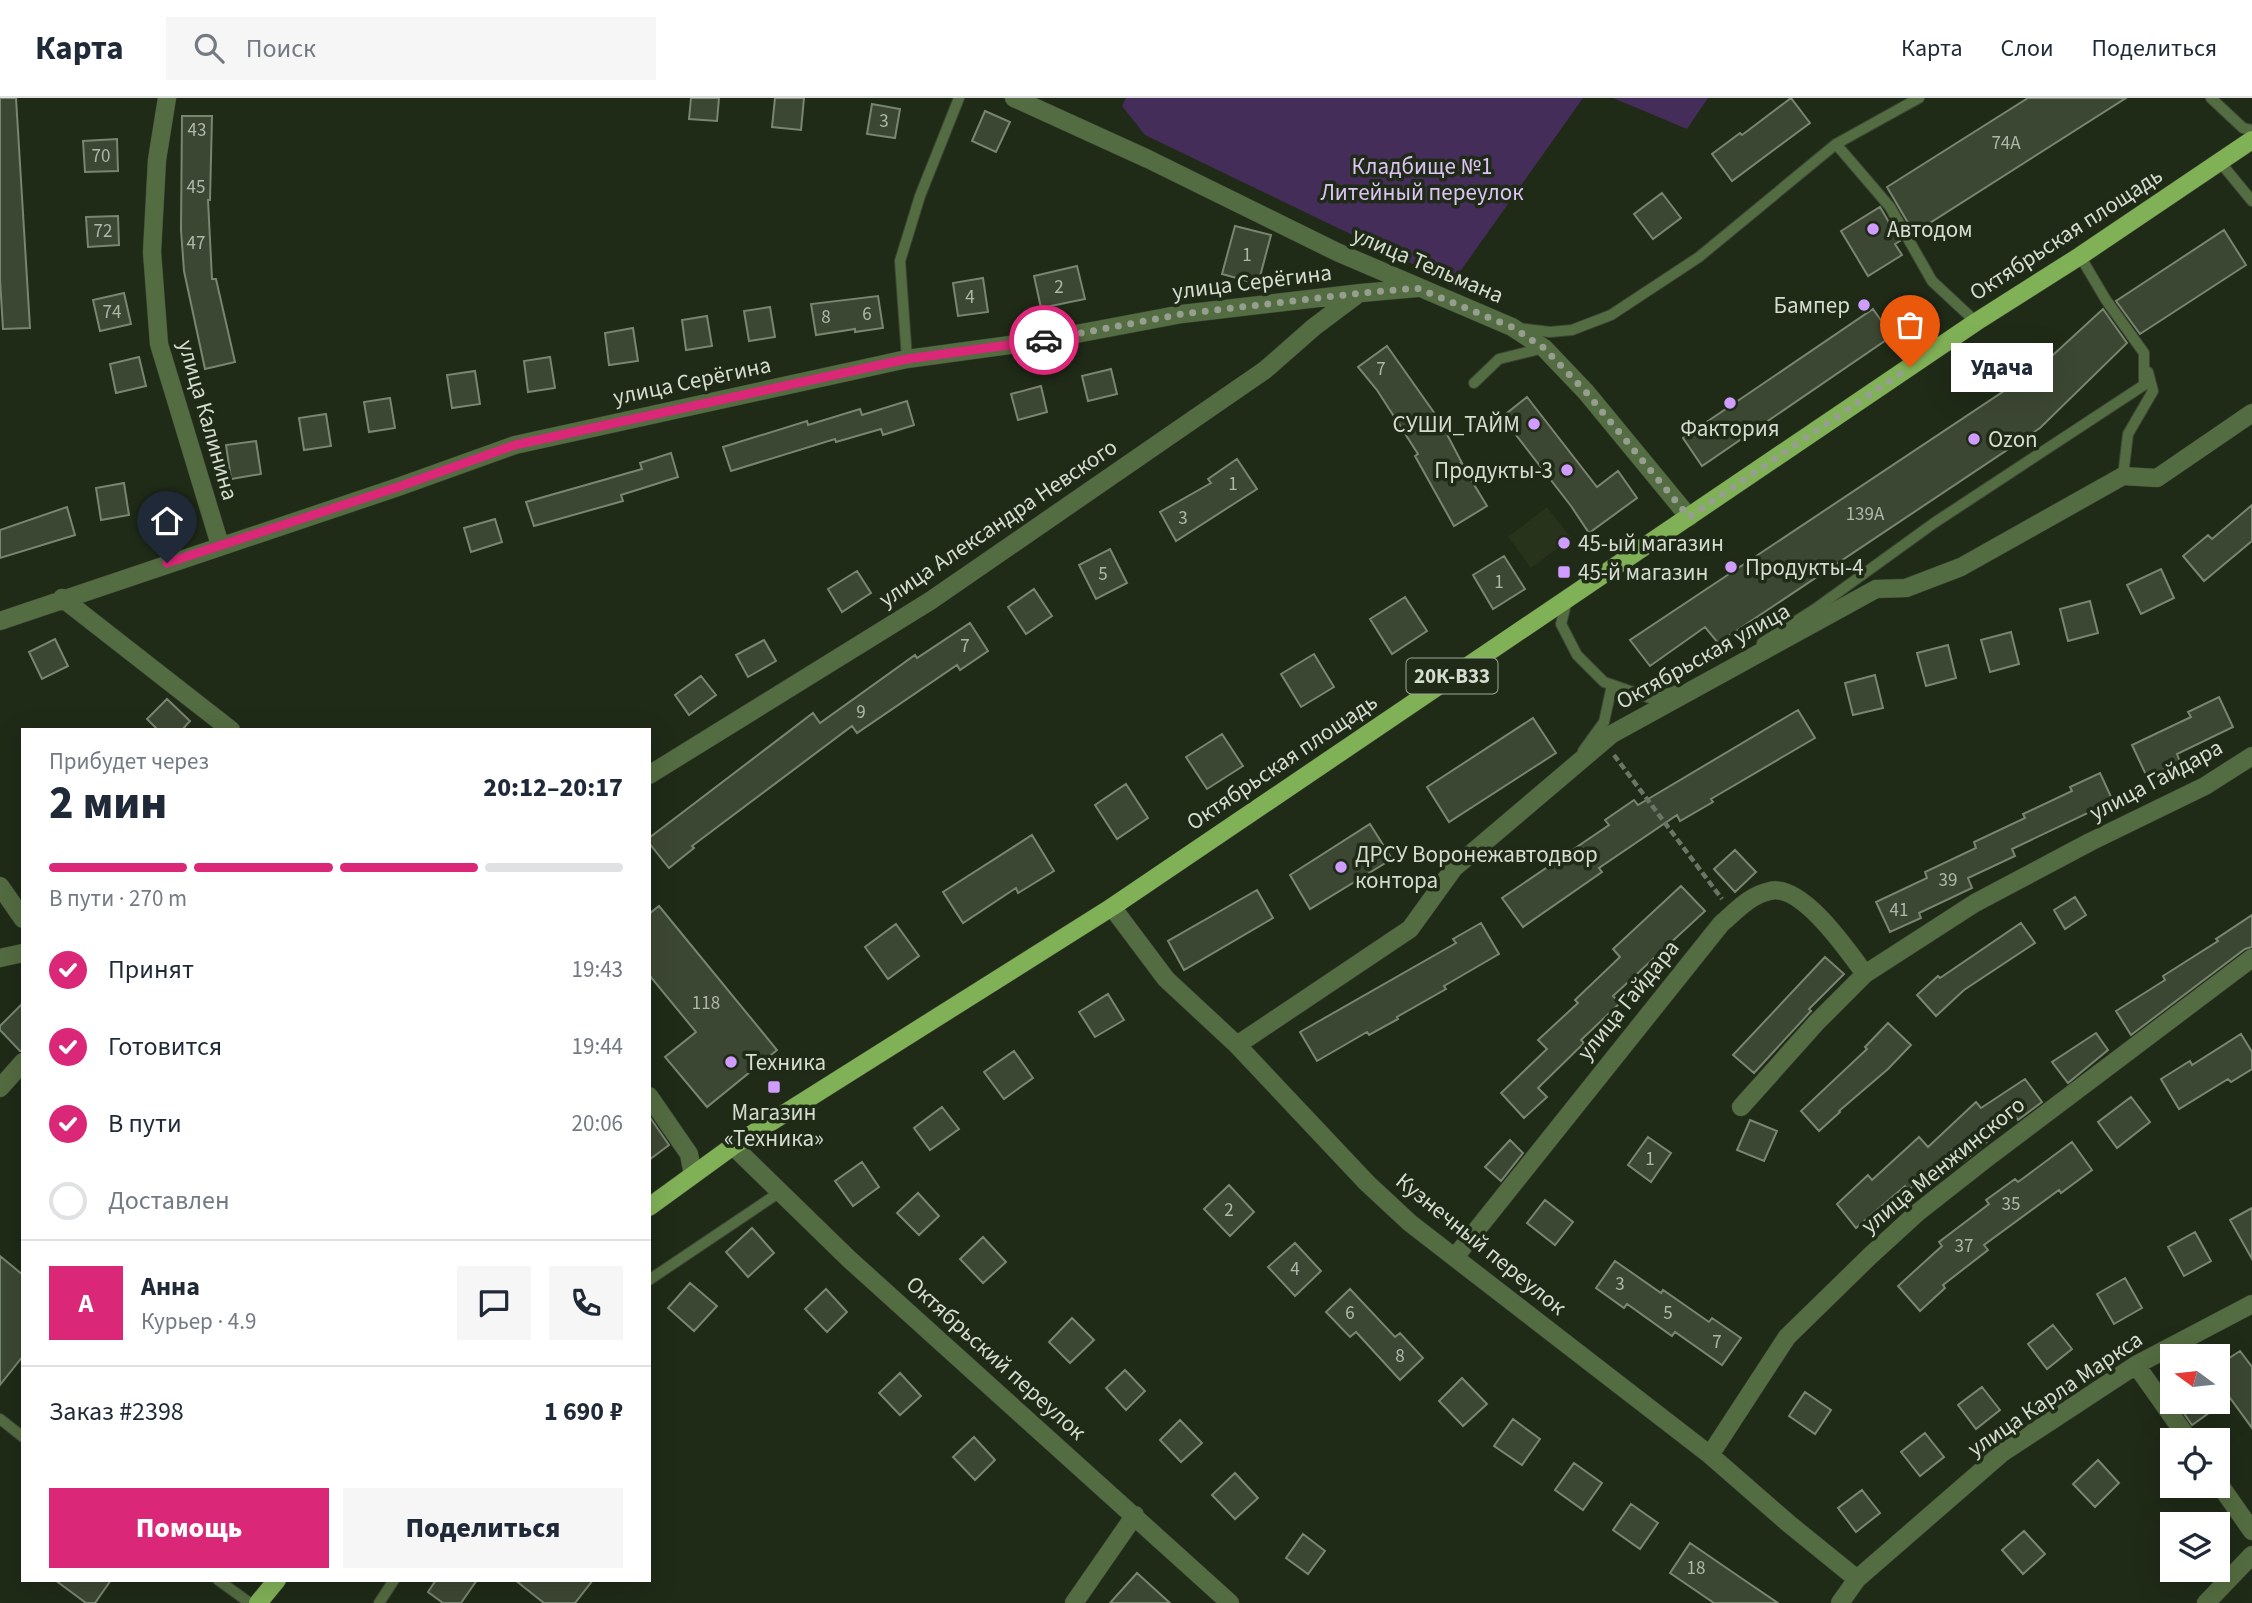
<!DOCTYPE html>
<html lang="ru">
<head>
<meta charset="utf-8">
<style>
  body { margin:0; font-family:"Source Sans 3",sans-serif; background:#f6f6f7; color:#1f2937; height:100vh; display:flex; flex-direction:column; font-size:26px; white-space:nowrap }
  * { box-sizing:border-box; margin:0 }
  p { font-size:23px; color:#747a83 }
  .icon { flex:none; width:38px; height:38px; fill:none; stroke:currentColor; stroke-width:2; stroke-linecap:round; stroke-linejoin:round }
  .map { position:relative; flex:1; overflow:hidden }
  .panel { position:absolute; left:21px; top:630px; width:630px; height:854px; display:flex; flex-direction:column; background:#fff; border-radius:0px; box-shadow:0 7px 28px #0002 }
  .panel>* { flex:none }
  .needle { width:46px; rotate:285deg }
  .controls { position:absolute; left:2160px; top:1246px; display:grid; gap:14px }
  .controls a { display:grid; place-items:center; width:70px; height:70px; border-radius:0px; background:#fff; box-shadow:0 7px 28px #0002; font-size:35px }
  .pin { position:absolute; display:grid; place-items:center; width:60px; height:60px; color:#fff; margin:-72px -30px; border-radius:50% 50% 50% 0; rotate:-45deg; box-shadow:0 0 7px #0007 }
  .pin .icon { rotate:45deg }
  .courier { position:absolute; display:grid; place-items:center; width:70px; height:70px; margin:-35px; border:5px solid #db2777; border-radius:50%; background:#fff; color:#222; box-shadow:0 2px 9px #0007 }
  .bubble { position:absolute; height:49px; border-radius:0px; background:#fff; box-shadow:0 7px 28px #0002; font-size:23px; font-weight:800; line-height:49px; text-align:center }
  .overview em { font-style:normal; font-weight:800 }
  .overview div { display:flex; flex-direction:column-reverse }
  .overview { display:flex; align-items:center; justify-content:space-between; height:119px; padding:0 28px }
  h1 { font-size:46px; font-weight:800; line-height:52px }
  .bar { display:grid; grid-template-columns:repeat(4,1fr); gap:10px 7px; align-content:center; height:84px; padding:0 28px }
  .bar i { height:9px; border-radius:5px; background:#e0e1e3 }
  .bar .on { background:#db2777 }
  .bar p { grid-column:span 4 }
  .line { display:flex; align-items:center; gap:18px; padding:0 28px; border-top:2px solid #e0e1e3 }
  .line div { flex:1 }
  .round { display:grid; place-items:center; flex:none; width:74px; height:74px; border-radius:0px; background:#f6f6f7 }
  ol { padding:0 28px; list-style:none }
  li { display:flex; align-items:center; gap:21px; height:77px }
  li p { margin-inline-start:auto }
  li .icon { padding:7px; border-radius:50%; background:#db2777; color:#fff; stroke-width:4 }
  li:last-child { color:#747a83 }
  li i { width:38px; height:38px; border:4px solid #e0e1e3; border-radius:50% }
  .button { display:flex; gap:14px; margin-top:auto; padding:14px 28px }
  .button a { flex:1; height:80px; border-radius:0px; background:#db2777; color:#fff; font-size:28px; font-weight:800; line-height:80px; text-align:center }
  .button a+a { background:#f6f6f7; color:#1f2937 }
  header { display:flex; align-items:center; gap:42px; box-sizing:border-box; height:98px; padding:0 35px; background:#fff; border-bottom:2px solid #e0e1e3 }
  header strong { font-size:33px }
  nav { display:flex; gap:38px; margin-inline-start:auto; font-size:24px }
  .search { width:490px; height:63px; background:#f6f6f7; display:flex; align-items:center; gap:18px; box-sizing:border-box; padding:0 24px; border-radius:0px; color:#747a83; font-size:26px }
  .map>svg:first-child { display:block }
</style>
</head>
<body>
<header>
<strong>Карта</strong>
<div class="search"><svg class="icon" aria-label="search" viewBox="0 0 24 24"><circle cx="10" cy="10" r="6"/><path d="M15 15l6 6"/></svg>Поиск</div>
<nav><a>Карта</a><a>Слои</a><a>Поделиться</a></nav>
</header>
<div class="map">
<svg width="2252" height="1505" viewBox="0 0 2252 1505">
  <rect width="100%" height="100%" fill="#1f2a17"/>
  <path fill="#27341b" d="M1547 409 1571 440 1531 470 1508 439Z"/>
  <path fill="#442d58" d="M1126 0H1583L1452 185 1145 37 1122 8Z
    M1613 0H1708L1687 31Z"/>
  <path fill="#3c4733" stroke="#78856f" stroke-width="2" d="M0 0H16L30 230 3 231 0 181Z
    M691 0H719L717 23 689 21Z
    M775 0H804L801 32 772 29Z
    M1791 0 1810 25 1732 83 1712 56 1740 35 1742 37Z
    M2028 0H2126L1914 135 1887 89Z
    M872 6 900 11 895 40 867 36Z
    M985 13 1010 24 996 54 972 43Z
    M182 18H212L210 102H208L212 181H216L235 264 205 271 184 173 181 132Z
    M117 41 118 73 85 74 83 43Z
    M1662 95 1681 120 1653 141 1634 116Z
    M1880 109 1900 143 1895 146 1902 157 1868 178 1841 133Z
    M118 118 119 147 88 149 86 119Z
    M1235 128 1271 137 1258 186 1222 176Z
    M2224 132 2246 167 2140 236 2116 203Z
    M1077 168 1085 201 1041 210 1034 178Z
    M983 180 988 214 958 218 953 185Z
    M124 195 131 226 100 233 93 202Z
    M878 198 883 230 855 234V231L816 237 811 206Z
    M770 209 775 239 749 243 744 213Z
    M1873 211 1892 238 1702 368 1683 340Z
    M2103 211 2127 245 2040 330 1718 545 1705 529 1650 568 1630 542 2040 269Z
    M707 218 712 248 686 252 682 222Z
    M633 230 638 263 609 267 605 235Z
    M1387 248 1440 323 1462 365H1461L1487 408 1454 428 1415 358 1418 356 1377 292 1358 269Z
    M139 259 146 288 116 295 110 266Z
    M550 259 555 290 528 294 524 263Z
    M1111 271 1117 296 1088 303 1082 278Z
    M475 273 480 306 452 310 447 277Z
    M1041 288 1047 314 1018 322 1011 296Z
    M1527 299 1597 389 1618 373 1637 400 1589 435 1571 408 1502 319Z
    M390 300 395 330 369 334 364 304Z
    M907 303 914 327 883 337 881 331 836 344 835 341 731 373 723 349 807 323 808 327 860 311 862 317Z
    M326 316 331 348 304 352 299 320Z
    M256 343 261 376 231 381 226 347Z
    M671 355 678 379 621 397 623 403 534 428 526 404 642 371 640 365Z
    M1237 361 1257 391 1176 443 1160 414 1211 385 1208 381Z
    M124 385 129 417 101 422 96 390Z
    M2252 407V443L2204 483 2183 458 2208 437 2212 441Z
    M67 409 75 437 0 460V432Z
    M495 421 502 444 471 454 464 430Z
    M1110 451 1127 485 1096 501 1079 467Z
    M1504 458 1525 491 1493 511 1473 477Z
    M2161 471 2174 500 2141 516 2127 487Z
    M857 473 871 495 842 514 828 491Z
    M1034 491 1052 518 1026 536 1008 509Z
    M1405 499 1427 533 1392 556 1370 521Z
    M2090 503 2098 535 2068 543 2060 511Z
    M970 525 988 553 960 572 957 567 857 635 852 628 692 748 694 750 669 770 649 745V740L813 615 820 625 915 557 917 560Z
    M2011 534 2019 566 1990 574 1981 542Z
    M55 541 68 568 42 581 29 554Z
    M764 542 776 563 748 579 736 557Z
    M1948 547 1956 580 1926 588 1917 555Z
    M1314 556 1334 589 1301 609 1281 576Z
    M1875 577 1883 610 1853 617 1845 585Z
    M701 578 716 597 689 617 675 597Z
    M2219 599 2233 629 2177 656 2180 664 2147 679 2132 647 2191 619 2188 614Z
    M167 601 190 623 182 632H158L147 621Z
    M1798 612 1815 640 1711 701 1713 704 1680 723 1677 717 1599 770 1602 774 1523 829 1502 800 1609 727 1605 722 1634 702 1638 707Z
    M1533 620 1556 655 1449 724 1427 689Z
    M1222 636 1243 668 1207 691 1186 659Z
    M2100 675 2113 703 2012 751 2015 758 1968 780 1972 790 1919 815 1921 820 1890 834 1876 804 1927 780 1925 774 1976 750 1974 744 2025 720 2023 716 2072 693 2070 689Z
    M1126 686 1148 720 1117 741 1095 707Z
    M1370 726 1392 761 1310 811 1290 777Z
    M1032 737 1054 773 1018 795 1016 790 963 825 943 794Z
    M1735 752 1756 774 1735 794 1714 771Z
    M1681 788 1705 813 1613 898 1620 905 1581 942 1584 945 1538 990 1547 999 1524 1020 1501 995 1547 951 1538 942 1578 905 1575 902 1620 859 1613 851Z
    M1257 792 1273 820 1184 872 1168 843Z
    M2075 799 2086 817 2065 831 2054 812Z
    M659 808 777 952 707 1009 665 959 696 934 649 877V816Z
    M2252 817V849L2245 851 2131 937 2116 913 2165 882 2163 878 2218 843 2216 841Z
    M1481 825 1499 856 1444 888 1446 891 1397 919 1398 921 1369 937 1367 934 1317 963 1300 934 1456 845 1453 841Z
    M2021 825 2035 845 1964 892 1936 918 1917 897 1938 878 1940 880Z
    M896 826 919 858 888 881 865 849Z
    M1825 859 1844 876 1809 911 1811 913 1754 975 1733 957Z
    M1108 896 1124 922 1095 939 1079 914Z
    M23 905V953H20L0 932V928Z
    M1888 925 1911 947 1888 971 1839 1013 1840 1014 1819 1033 1801 1013 1867 951 1865 949Z
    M2096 935 2108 952 2068 985 2052 964Z
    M2241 936 2252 954V971L2231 984 2228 981 2179 1011 2161 981 2190 963 2192 967Z
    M1014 953 1033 980 1004 1001 984 974Z
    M2025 981 2042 1004 2018 1022 2016 1019 1964 1063 1953 1051 1909 1092 1905 1088 1856 1130 1837 1106 1868 1077 1872 1082 1919 1039 1928 1049 1976 1004 1981 1010Z
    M2131 999 2150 1024 2117 1050 2098 1024Z
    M942 1009 959 1031 930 1052 914 1030Z
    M649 1018 669 1047 649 1062Z
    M1750 1022 1777 1033 1764 1063 1737 1052Z
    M1648 1039 1671 1055 1651 1084 1628 1067Z
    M1510 1042 1523 1055 1501 1083 1485 1069Z
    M2072 1044 2092 1072 2061 1095 2059 1092 1984 1147 1988 1152 1943 1187 1945 1190 1920 1213 1898 1188 1942 1148 1939 1144 1989 1106 1986 1102 2015 1081 2018 1084Z
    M862 1064 879 1089 853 1108 835 1083Z
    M1229 1087 1254 1114 1230 1138 1204 1111Z
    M918 1095 939 1118 919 1137 897 1115Z
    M1545 1102 1573 1124 1555 1147 1527 1125Z
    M2252 1110V1161L2230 1122Z
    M752 1130 774 1155 748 1179 726 1154Z
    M2195 1134 2211 1163 2184 1178 2168 1149Z
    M983 1139 1006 1164 983 1185 960 1161Z
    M1295 1145 1321 1173 1295 1198 1268 1169Z
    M0 1158 23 1177V1258L0 1287Z
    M1615 1163 1661 1195 1663 1192 1709 1224 1712 1220 1741 1240 1722 1267 1675 1234 1672 1238 1627 1206 1624 1210 1596 1190Z
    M2125 1180 2142 1210 2114 1226 2097 1196Z
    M690 1185 717 1208 694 1233 668 1210Z
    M826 1191 847 1214 827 1234 805 1211Z
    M1350 1191 1395 1239 1400 1235 1423 1260 1400 1282 1356 1234 1350 1239 1326 1214Z
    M1072 1220 1094 1242 1070 1265 1049 1244Z
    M2053 1227 2072 1251 2047 1271 2028 1246Z
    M2240 1253 2252 1269V1330L2230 1300 2192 1327 2176 1304H2217V1268Z
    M1125 1272 1145 1293 1126 1312 1106 1290Z
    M900 1275 921 1298 900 1317 879 1295Z
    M1462 1280 1487 1306 1463 1328 1439 1303Z
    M1982 1289 2000 1312 1976 1331 1958 1307Z
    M1805 1294 1831 1312 1815 1336 1789 1318Z
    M1513 1321 1540 1341 1522 1367 1494 1348Z
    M1180 1322 1202 1345 1181 1364 1160 1342Z
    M1925 1335 1944 1359 1920 1378 1901 1354Z
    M974 1339 995 1362 975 1382 953 1359Z
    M2098 1362 2119 1385 2095 1409 2073 1386Z
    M1574 1365 1602 1385 1583 1412 1555 1392Z
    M1235 1375 1258 1400 1235 1421 1212 1397Z
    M1862 1392 1880 1415 1856 1434 1838 1410Z
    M1631 1406 1658 1425 1640 1451 1613 1432Z
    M2024 1433 2045 1456 2023 1476 2002 1452Z
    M1303 1436 1325 1453 1308 1476 1286 1460Z
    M1690 1445 1747 1484 1778 1505H1714L1670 1475Z
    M1137 1475 1170 1505H1110Z
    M55 1482H111L95 1505H86Z
    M436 1482H477L461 1505H443L428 1494Z
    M515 1482H593L575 1505H544Z"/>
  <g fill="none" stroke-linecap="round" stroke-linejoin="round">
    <g stroke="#3c4635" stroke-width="12">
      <path id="lane" d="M2211 0 2243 30 2252 32
        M1836 46 1890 109 1932 183 1976 224
        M2220 64 2252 103
        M1518 230 1550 234 1572 232 1611 217 1699 159 1836 46 1919 0
        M907 261 900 163 920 98 959 0
        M1474 285 1499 261 1544 250
        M2123 378 2128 336 2153 293 2148 274
        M1567 502 1561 526 1577 557 1604 584 1653 601 1678 592
        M1762 545 1815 511 1934 425 2144 287V255L2106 202 2080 158
        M1583 653 1604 624 1612 587
        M649 1182 780 1094
        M0 1321 23 1339
        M218 1482 250 1505
        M379 1505 394 1482"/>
    </g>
    <g stroke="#3c4635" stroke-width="19">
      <path id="street" d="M167 0 157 62 152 154 159 246 220 447
        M1014 0 1148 61 1337 154 1512 229 1544 250 1586 294 1689 419
        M62 500 231 632
        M0 523 398 389 515 347 907 261 1039 243 1182 216 1361 195 1417 190
        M649 677 930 503 1265 272 1314 229 1358 196
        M0 788 23 821
        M1112 809 1166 881 1237 947 1367 1085 1410 1125 1710 1357 1788 1425 1857 1481
        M0 860 23 855
        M1237 947 1410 831 1454 770 1612 636 1876 491 1906 490 1961 469 2123 378 2157 380 2252 315
        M0 990 23 964
        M649 998 689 1056 693 1077
        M1741 1009 1817 924 1865 876
        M733 1048 849 1161 1230 1505
        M1455 1159 1721 826C1736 813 1750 797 1770 793 1802 785 1848 853 1865 876L1975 805 2090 744 2205 688 2252 658
        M2136 1267 2189 1342
        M1710 1357 1787 1239 1871 1157 1917 1115 1987 1060 2252 860
        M2217 1383 2252 1433
        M1074 1505 1135 1417
        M1840 1505 1857 1481 2002 1355 2136 1267 2252 1206
        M2206 1505 2252 1457"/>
    </g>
    <g stroke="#3c4635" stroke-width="19">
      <path id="primary" d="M649 1109 733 1048 1112 809 1976 224 2080 158 2252 42
        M258 1505 277 1482"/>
    </g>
    <path stroke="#6b7565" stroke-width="4.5" stroke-dasharray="7 3.5" stroke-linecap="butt" d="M1614 657 1722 801"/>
    <use href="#lane" stroke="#546c41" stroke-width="10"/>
    <use href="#street" stroke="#546c41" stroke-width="18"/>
    <use href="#primary" stroke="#81b157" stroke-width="18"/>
  </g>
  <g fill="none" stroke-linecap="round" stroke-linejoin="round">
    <path stroke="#959e8f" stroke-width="7" stroke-dasharray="0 12.6" d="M1044 242 1182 216 1361 195 1417 190 1512 229 1544 250 1586 294 1689 419 1910 269"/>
    <path stroke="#db2777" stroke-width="9" d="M167 465 398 389 515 347 907 261 1044 242"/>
  </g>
  <g fill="#d09dff" stroke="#1f2a17" stroke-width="2.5">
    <circle cx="1873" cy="131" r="7"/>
    <circle cx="1864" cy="207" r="7"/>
    <circle cx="1730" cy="305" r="7"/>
    <circle cx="1534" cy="326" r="7"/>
    <circle cx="1974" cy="341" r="7"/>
    <circle cx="1567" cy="372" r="7"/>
    <circle cx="1564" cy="445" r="7"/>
    <circle cx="1731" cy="469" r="7"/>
    <rect x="1557" y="467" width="14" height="14" rx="3.5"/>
    <circle cx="1341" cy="769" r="7"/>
    <circle cx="731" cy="964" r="7"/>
    <rect x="767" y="982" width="14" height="14" rx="3.5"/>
  </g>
  <g text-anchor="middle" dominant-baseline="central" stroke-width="7" stroke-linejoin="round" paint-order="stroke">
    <g font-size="19" fill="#afb7a9">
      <text x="884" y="23">3</text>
      <text x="197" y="32">43</text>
      <text x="2006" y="45">74А</text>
      <text x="101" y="58">70</text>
      <text x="196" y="89">45</text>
      <text x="103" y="133">72</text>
      <text x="196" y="145">47</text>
      <text x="1247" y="157">1</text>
      <text x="1059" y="189">2</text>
      <text x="970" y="199">4</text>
      <text x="112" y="214">74</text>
      <text x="867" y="216">6</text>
      <text x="826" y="219">8</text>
      <text x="1381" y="271">7</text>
      <text x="1233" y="386">1</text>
      <text x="1865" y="416">139А</text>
      <text x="1183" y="420">3</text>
      <text x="1103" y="476">5</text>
      <text x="1499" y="484">1</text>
      <text x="965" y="548">7</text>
      <text x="861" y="614">9</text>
      <text x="1948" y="782">39</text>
      <text x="1899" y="812">41</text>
      <text x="706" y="905">118</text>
      <text x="1650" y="1061">1</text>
      <text x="2011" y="1106">35</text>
      <text x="1229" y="1112">2</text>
      <text x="1964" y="1148">37</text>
      <text x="1295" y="1171">4</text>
      <text x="1620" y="1186">3</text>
      <text x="1350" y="1215">6</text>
      <text x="1668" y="1215">5</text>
      <text x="1717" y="1244">7</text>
      <text x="1400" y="1258">8</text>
      <text x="1696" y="1470">18</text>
    </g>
    <rect fill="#1f2a17" stroke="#9ea798" stroke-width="2" x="1406.5" y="560.5" width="91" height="35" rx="5"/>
    <g font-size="21" font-weight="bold" fill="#d5dcd0">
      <text x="1452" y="578">20К-В33</text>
    </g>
    <g font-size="23" fill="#ddc4f7" stroke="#1f2a17">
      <text x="1422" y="68">Кладбище №1<tspan x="1422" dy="26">Литейный переулок</tspan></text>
    </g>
    <g font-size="23" fill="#d5dcd0" stroke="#1f2a17" text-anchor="start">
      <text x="1887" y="131">Автодом</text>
      <text x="1850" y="207" text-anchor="end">Бампер</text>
      <text x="1520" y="326" text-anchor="end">СУШИ_ТАЙМ</text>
      <text x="1730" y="330" text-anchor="middle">Фактория</text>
      <text x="1988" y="341">Ozon</text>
      <text x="1553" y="372" text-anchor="end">Продукты-3</text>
      <text x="1578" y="445">45-ый магазин</text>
      <text x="1745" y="469">Продукты-4</text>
      <text x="1578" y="474">45-й магазин</text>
      <text x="1355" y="756">ДРСУ Воронежавтодвор<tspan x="1355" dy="26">контора</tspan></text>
      <text x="745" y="964">Техника</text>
      <text x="774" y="1014" text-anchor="middle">Магазин<tspan x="774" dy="26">«Техника»</tspan></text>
    </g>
    <g font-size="23" fill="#d5dcd0" stroke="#1f2a17">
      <text transform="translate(2066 136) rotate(-33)">Октябрьская площадь</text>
      <text transform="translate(1428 167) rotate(23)">улица Тельмана</text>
      <text transform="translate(1252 184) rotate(-7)">улица Серёгина</text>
      <text transform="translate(692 283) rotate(-12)">улица Серёгина</text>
      <text transform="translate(208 322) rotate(74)">улица Калинина</text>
      <text transform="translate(998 425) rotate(-34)">улица Александра Невского</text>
      <text transform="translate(1703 558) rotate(-29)">Октябрьская улица</text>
      <text transform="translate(1282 664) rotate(-34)">Октябрьская площадь</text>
      <text transform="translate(2156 682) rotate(-28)">улица Гайдара</text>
      <text transform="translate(1628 902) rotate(-51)">улица Гайдара</text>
      <text transform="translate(1943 1067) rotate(-39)">улица Менжинского</text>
      <text transform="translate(1481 1146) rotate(39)">Кузнечный переулок</text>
      <text transform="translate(996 1260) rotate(42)">Октябрьский переулок</text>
      <text transform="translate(2055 1296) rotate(-34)">улица Карла Маркса</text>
    </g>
  </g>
</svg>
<div class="controls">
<a><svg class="needle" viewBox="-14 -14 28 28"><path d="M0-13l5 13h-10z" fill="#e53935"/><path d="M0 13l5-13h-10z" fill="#747a83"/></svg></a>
<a><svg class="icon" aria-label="locate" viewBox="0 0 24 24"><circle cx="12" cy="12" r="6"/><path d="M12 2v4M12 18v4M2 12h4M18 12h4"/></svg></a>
<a><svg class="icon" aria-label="layers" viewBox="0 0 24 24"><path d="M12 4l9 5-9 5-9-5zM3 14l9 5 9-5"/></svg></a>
</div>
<div class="pin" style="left:1910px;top:269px;background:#ea580c"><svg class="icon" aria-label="bag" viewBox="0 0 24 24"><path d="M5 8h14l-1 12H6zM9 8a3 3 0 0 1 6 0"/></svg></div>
<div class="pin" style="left:167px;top:465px;background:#1f2937"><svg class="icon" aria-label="home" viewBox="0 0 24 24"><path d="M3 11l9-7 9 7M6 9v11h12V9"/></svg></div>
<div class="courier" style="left:1044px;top:242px"><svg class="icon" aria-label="car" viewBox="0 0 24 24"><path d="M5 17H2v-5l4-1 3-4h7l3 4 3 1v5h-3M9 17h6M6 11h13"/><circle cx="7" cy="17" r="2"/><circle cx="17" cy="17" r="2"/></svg></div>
<div class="bubble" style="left:1951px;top:245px;width:102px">Удача</div>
<section class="panel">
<div class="overview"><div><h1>2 мин</h1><p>Прибудет через</p></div><em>20:12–20:17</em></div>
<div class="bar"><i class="on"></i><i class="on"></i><i class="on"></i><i></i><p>В пути · 270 m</p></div>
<ol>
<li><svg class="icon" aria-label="check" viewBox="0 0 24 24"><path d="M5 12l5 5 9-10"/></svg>Принят<p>19:43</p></li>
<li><svg class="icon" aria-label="check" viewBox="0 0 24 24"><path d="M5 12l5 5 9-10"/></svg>Готовится<p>19:44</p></li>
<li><svg class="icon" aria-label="check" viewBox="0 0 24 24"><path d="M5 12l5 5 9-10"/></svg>В пути<p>20:06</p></li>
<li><i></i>Доставлен</li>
</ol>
<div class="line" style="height:126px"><b class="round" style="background:#db2777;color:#fff">А</b><div><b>Анна</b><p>Курьер · 4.9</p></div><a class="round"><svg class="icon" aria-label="chat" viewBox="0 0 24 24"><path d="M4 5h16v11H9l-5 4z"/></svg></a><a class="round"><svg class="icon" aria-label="phone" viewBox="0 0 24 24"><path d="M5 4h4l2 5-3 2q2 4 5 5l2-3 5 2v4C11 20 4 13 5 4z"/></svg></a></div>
<div class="line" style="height:91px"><div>Заказ #2398</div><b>1 690 ₽</b></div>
<div class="button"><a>Помощь</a><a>Поделиться</a></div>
</section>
</div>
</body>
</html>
